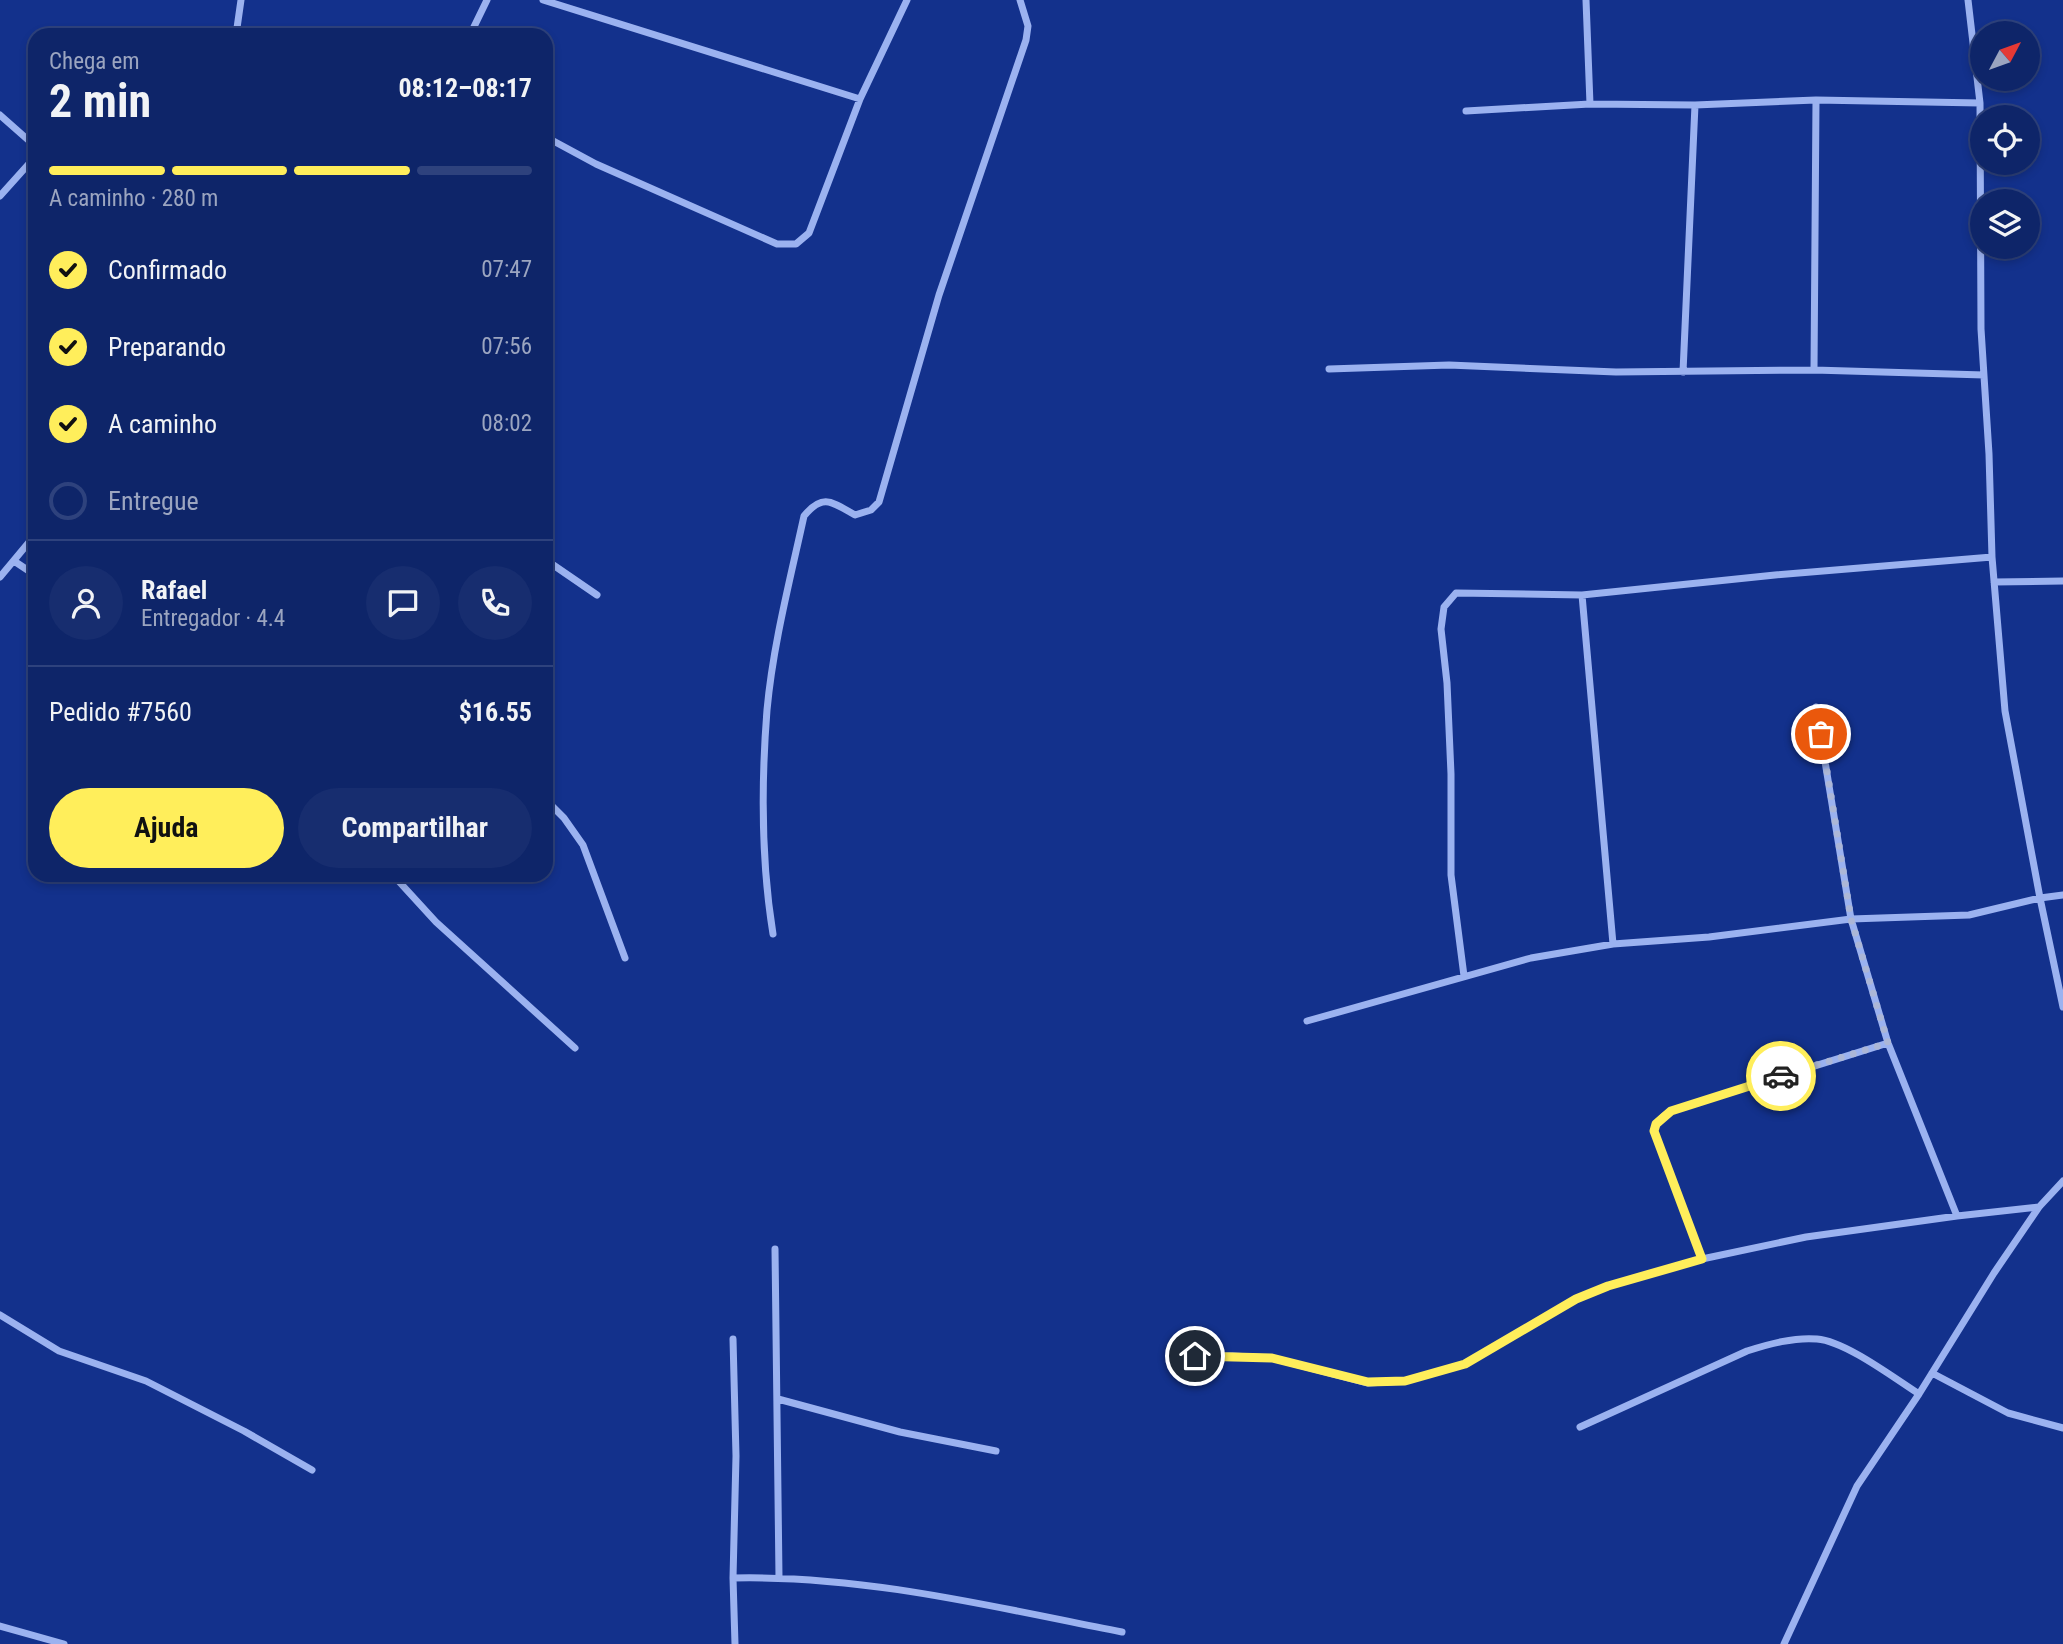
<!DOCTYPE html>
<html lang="pt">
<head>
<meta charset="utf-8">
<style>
  body { margin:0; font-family:"Roboto Condensed",sans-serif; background:#172d6f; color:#f1f3f6; height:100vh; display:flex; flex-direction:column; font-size:26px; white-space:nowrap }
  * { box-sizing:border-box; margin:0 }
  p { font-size:23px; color:#9ba5c0 }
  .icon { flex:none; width:38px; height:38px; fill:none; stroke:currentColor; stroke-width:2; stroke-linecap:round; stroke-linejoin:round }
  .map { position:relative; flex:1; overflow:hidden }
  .drawer { position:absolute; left:28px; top:28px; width:525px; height:854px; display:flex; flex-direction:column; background:#0e2569; border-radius:21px; box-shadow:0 4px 10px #0003,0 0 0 2px #2e427d }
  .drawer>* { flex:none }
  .needle { width:46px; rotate:49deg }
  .buttons { position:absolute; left:1970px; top:21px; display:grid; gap:14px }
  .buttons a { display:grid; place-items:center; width:70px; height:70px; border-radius:50%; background:#0e2569; box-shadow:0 4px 10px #0003,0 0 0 2px #2e427d; font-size:35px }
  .pin { position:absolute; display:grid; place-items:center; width:60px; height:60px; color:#fff; margin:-30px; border:4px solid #fff; border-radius:50%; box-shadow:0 2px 7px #0007 }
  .courier { position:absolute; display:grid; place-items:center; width:70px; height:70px; margin:-35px; border:5px solid #ffee5b; border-radius:50%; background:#fff; color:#222; box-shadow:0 2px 9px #0007 }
  .head em { font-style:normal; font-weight:700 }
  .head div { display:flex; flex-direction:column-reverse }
  .head { display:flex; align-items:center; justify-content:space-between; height:119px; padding:0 21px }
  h1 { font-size:46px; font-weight:700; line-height:52px }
  .bar { display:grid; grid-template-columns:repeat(4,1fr); gap:10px 7px; align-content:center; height:84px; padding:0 21px }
  .bar i { height:9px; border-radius:5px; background:#2e427d }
  .bar .current { background:#ffee5b }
  .bar p { grid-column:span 4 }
  .line { display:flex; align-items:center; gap:18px; padding:0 21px; border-top:2px solid #2e427d }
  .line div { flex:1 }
  .round { display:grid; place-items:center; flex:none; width:74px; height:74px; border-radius:37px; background:#172d6f }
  ol { padding:0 21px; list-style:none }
  li { display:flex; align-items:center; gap:21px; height:77px }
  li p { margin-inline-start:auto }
  li .icon { padding:7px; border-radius:50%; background:#ffee5b; color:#111; stroke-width:4 }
  li:last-child { color:#9ba5c0 }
  li i { width:38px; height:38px; border:4px solid #2e427d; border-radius:50% }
  .button { display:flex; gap:14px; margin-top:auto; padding:14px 21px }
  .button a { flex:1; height:80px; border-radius:42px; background:#ffee5b; color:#111; font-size:28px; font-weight:700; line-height:80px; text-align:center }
  .button a+a { background:#172d6f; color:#f1f3f6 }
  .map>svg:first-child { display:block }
</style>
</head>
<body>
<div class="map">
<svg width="2063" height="1644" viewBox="0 0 2063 1644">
  <rect width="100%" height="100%" fill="#13318c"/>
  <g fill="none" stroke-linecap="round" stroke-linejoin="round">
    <path stroke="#9bb2f0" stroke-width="7" d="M543 0 860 99
      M1586 0 1590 104
      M1968 0 1980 103 1981 329 1989 454 1992 557 2005 711 2040 898 2063 1007
      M236 35 241 0
      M470 35 487 0
      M1466 111 1590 104 1695 105 1816 100 1980 103
      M0 115 35 146
      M546 137 596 164 777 244H796L809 233 860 99 907 0
      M0 196 35 157
      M1329 369 1449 365 1616 372 1814 370 1984 375
      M1814 370 1816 100
      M1683 372 1695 105
      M546 560 597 595
      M14 561 35 575
      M0 577 35 535
      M1994 582 2063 581
      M1582 595 1613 944
      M1816 707 1851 919 1888 1043 1957 1216
      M546 800 564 818 583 845 625 958
      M393 875 436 922 575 1048
      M773 934C761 860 761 786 767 710 773 645 790 580 804 516 823 493 832 502 855 515L871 510 879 502 939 295 1026 40 1028 26 1020 0
      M1464 976 1451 875V774L1447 683 1441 629 1444 607 1456 593 1582 595 1775 575 1992 557
      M1307 1021 1531 958 1613 944 1709 937 1851 919 1969 915 2040 898 2063 895
      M775 1249 779 1577
      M1702 1259 1654 1131C1657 1121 1662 1117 1671 1111L1888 1043
      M0 1315 59 1351 146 1381 244 1431 312 1470
      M733 1339 736 1456 733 1578 735 1644
      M1172 1358 1232 1356 1272 1358 1368 1383 1405 1381 1465 1364 1576 1299 1608 1286 1702 1259 1806 1237 1957 1216 2039 1207
      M1932 1373 2008 1413 2063 1428
      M778 1399 900 1432 996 1451
      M1580 1427 1747 1351C1769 1344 1794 1337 1817 1339 1845 1341 1894 1378 1919 1394
      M733 1578C865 1575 994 1607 1122 1632
      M0 1626 64 1644
      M1784 1644 1857 1486 1919 1394 1994 1273 2039 1207 2063 1181"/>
  </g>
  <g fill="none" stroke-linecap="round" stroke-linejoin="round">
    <path stroke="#acb7d7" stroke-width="7" stroke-dasharray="0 12.6" d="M1781 1076 1888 1043 1851 919 1821 734"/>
    <path stroke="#ffee5b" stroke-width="9" d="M1195 1356 1272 1358 1368 1382 1405 1381 1465 1364 1576 1299 1608 1286 1702 1259 1654 1131 1656 1124 1671 1111 1781 1076"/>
  </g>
</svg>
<div class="buttons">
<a><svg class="needle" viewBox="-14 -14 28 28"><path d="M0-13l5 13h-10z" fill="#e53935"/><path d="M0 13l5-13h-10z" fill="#9ba5c0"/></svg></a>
<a><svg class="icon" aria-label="locate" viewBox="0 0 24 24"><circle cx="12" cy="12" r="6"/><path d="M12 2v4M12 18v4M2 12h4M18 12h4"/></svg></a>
<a><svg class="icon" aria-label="layers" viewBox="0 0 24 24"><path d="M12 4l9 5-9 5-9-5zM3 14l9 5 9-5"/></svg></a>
</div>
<div class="pin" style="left:1821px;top:734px;background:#ea580c"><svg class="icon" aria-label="bag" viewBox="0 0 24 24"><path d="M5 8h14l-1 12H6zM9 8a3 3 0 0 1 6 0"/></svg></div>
<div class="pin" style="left:1195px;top:1356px;background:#1f2937"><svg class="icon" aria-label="home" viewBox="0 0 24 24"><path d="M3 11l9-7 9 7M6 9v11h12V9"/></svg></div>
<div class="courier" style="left:1781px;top:1076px"><svg class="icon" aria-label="car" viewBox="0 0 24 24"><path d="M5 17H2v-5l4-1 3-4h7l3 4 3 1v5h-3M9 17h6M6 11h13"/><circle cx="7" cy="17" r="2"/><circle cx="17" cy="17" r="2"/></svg></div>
<section class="drawer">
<div class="head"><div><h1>2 min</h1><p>Chega em</p></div><em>08:12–08:17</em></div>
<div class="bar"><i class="current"></i><i class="current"></i><i class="current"></i><i></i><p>A caminho · 280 m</p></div>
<ol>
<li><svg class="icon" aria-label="check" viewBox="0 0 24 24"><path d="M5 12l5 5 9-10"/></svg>Confirmado<p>07:47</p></li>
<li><svg class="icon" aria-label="check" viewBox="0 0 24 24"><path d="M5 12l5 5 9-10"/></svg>Preparando<p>07:56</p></li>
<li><svg class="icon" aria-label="check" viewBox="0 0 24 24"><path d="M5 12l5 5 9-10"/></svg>A caminho<p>08:02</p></li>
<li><i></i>Entregue</li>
</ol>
<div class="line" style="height:126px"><a class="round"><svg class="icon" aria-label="person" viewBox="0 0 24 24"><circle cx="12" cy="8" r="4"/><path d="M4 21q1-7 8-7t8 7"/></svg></a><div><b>Rafael</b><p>Entregador · 4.4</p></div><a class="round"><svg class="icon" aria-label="chat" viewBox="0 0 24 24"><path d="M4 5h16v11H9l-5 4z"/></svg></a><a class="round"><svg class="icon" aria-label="phone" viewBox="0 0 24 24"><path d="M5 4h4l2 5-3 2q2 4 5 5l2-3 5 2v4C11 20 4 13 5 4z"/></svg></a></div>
<div class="line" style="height:91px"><div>Pedido #7560</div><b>$16.55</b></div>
<div class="button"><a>Ajuda</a><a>Compartilhar</a></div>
</section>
</div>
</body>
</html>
